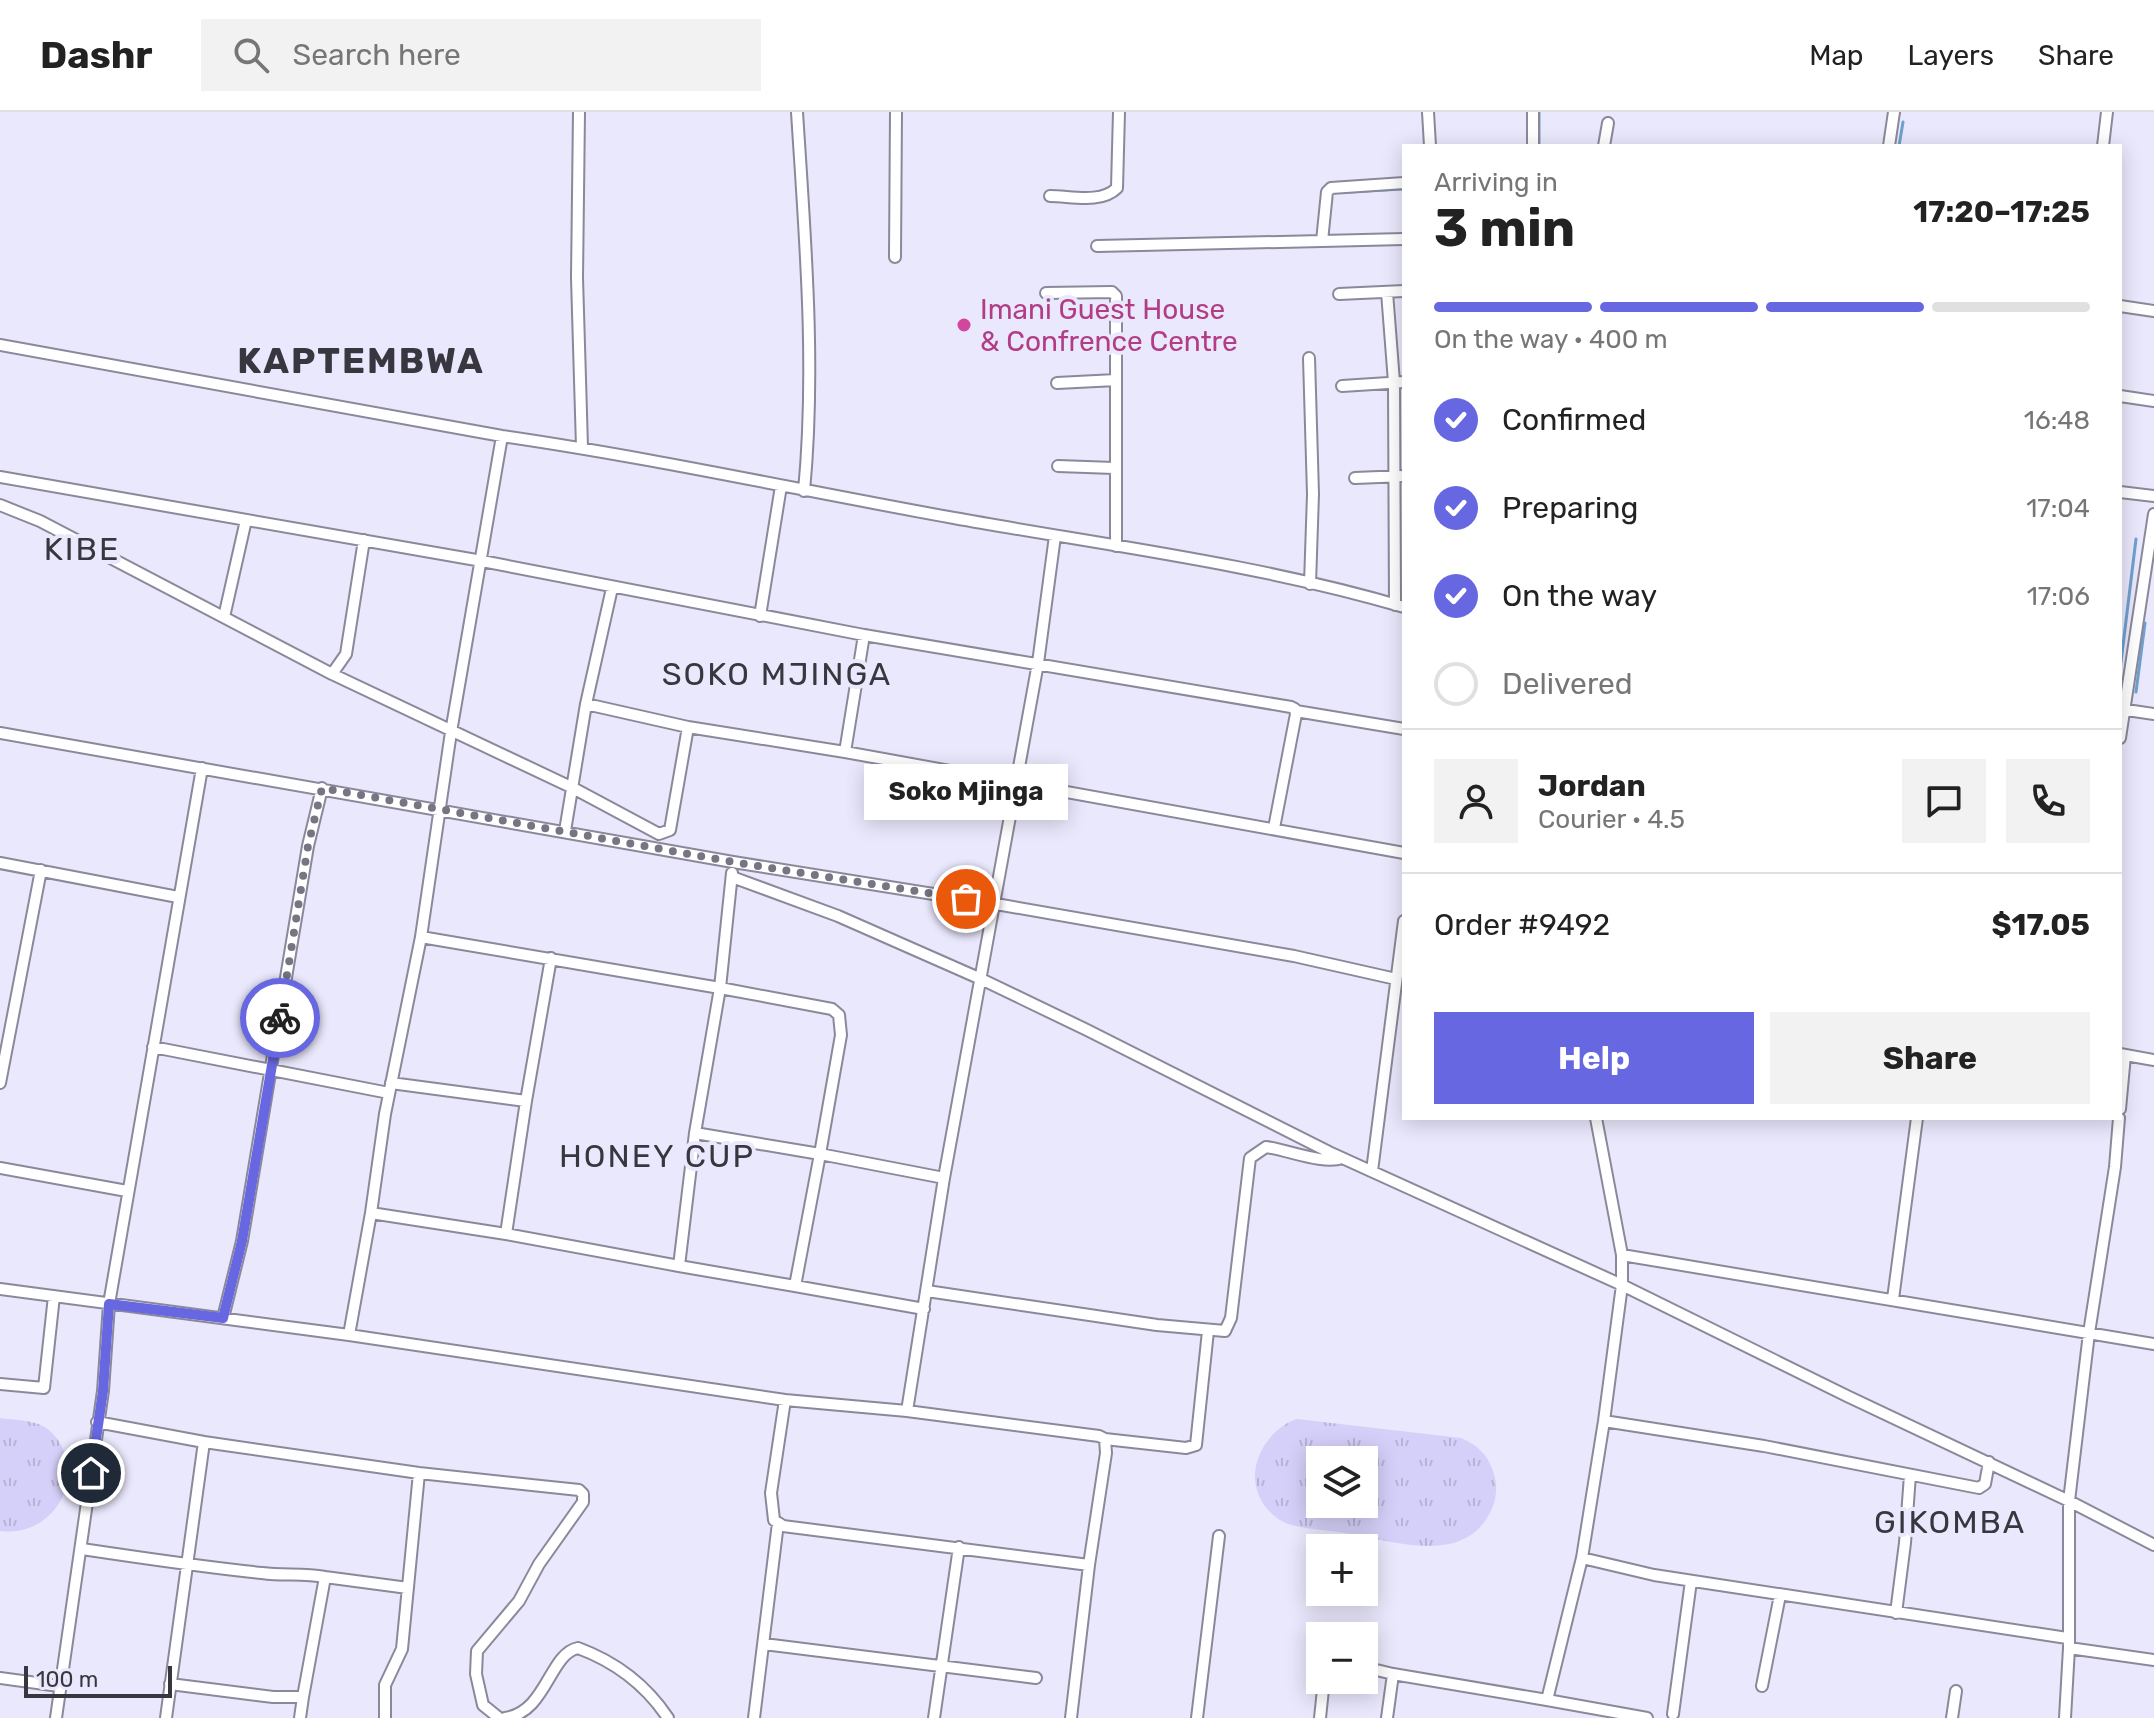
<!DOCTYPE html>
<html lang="en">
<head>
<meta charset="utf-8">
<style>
  body { margin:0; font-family:Rubik,sans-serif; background:#f2f2f2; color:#222; height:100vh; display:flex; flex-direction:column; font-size:30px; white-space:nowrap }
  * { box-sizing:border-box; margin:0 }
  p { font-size:26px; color:#767676 }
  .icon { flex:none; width:44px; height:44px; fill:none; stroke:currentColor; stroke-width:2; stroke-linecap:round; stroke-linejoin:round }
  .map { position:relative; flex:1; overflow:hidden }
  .panel { position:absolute; left:1402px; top:32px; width:720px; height:976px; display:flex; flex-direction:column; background:#fff; border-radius:0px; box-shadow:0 4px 20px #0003 }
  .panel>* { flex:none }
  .buttons { position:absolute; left:1306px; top:1334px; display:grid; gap:16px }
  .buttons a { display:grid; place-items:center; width:72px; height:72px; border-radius:0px; background:#fff; box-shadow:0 4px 20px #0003; font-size:40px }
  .scale { position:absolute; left:24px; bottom:20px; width:148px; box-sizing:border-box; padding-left:8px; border:4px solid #38373f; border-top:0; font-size:22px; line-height:28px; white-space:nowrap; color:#38373f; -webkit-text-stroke:6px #eae8fc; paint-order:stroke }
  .pin { position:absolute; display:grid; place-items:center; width:68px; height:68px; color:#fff; margin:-34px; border:4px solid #fff; border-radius:50%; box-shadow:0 2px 8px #0007 }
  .courier { position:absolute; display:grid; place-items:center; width:80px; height:80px; margin:-40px; border:6px solid #6768e1; border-radius:50%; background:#fff; color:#222; box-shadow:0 2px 10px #0007 }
  .bubble { position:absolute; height:56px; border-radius:0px; background:#fff; box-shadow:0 4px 20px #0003; font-size:26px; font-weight:700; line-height:56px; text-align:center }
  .summary em { font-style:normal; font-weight:700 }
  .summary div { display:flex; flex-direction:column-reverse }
  .summary { display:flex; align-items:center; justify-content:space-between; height:136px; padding:0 32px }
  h1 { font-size:52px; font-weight:700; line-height:60px }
  .bar { display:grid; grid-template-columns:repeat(4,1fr); gap:12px 8px; align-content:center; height:96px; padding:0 32px }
  .bar i { height:10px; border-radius:6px; background:#e0e0e0 }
  .bar .current { background:#6768e1 }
  .bar p { grid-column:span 4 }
  .line { display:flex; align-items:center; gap:20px; padding:0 32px; border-top:2px solid #e0e0e0 }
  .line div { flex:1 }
  .round { display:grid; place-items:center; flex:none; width:84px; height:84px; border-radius:0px; background:#f2f2f2 }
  ol { padding:0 32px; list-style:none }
  li { display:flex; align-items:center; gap:24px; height:88px }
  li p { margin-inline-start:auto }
  li .icon { padding:8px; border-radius:50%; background:#6768e1; color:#fff; stroke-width:4 }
  li:last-child { color:#767676 }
  li i { width:44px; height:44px; border:4px solid #e0e0e0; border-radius:50% }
  .cta { display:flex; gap:16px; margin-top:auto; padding:16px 32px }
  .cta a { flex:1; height:92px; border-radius:0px; background:#6768e1; color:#fff; font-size:32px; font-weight:700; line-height:92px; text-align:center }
  .cta a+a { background:#f2f2f2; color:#222 }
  header { display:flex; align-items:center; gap:48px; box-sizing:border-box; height:112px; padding:0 40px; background:#fff; border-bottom:2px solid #e0e0e0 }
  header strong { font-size:38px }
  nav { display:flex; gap:44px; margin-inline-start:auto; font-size:28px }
  .search { width:560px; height:72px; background:#f2f2f2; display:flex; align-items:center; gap:20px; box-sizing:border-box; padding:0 28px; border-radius:0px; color:#767676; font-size:30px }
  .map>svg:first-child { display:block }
</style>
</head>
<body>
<header>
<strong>Dashr</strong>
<div class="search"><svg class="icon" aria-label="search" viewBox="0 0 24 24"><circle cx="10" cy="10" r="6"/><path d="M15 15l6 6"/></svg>Search here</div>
<nav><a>Map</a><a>Layers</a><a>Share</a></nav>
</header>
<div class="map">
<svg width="2154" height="1606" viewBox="0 0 2154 1606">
  <defs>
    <pattern id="park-tufts" width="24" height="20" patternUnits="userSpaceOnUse" patternTransform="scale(2)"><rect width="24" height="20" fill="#d5d0f9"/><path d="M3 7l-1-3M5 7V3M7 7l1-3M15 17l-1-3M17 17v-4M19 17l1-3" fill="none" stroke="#b8b3d6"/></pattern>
  </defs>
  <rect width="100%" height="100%" fill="#eae8fc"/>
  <path fill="url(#park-tufts)" fill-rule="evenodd" d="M0 1306C13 1308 31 1308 43 1314 52 1319 59 1328 63 1337 81 1380 46 1425 0 1419Z
    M1297 1307 1461 1326C1482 1335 1492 1348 1496 1371 1497 1384 1494 1395 1487 1406 1458 1453 1389 1428 1345 1421 1329 1418 1292 1417 1280 1408 1264 1398 1254 1380 1255 1362 1256 1338 1275 1314 1297 1307ZM1320 1348H1364V1392H1320Z"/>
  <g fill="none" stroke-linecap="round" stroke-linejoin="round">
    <path stroke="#70a0cd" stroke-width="3" d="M1539 0V34
      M1899 34 1903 10
      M1348 80 1403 77
      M2120 558 2136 427
      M2136 580 2145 511"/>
    <g stroke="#8b889a" stroke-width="14">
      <path id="street" d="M579 0 577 166 582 335
        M797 0C805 126 816 254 804 379
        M1428 0 1430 34
        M1533 0V34
        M1604 34 1608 11
        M1889 34 1894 0
        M2103 34 2107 0
        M1050 84C1071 84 1101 92 1117 76L1119 0
        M1322 129 1404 127
        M1097 134 1322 129 1327 80 1331 76 1404 71
        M895 145 896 0
        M1387 180 1394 270 1395 493
        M1046 181 1112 180 1116 184V434
        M1339 182 1404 179
        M2120 194 2154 199
        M0 233 502 324C654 346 803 379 954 406 1104 433 1258 452 1404 495
        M1309 246 1313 382 1310 472
        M1057 271 1116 268
        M1342 274 1404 270
        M2120 284 2154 289
        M1058 354 1114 356
        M0 365 482 449 864 523 1291 595 1295 597 1296 602 1274 716
        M1355 366 1404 364
        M2120 380 2154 384
        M0 393 40 409 332 562 573 676 659 722 670 718 688 615
        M760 504 781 374
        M224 505 246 408
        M332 562 346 542 364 428
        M586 592 688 615 845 640 1404 741
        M2120 597 2154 602
        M1296 599 1404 617
        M0 621 733 750 996 792 1294 844 1396 867
        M2120 626 2154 402
        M845 640 864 523
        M565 719 586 592 612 476
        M0 751 178 785
        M732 765 838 804 981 867 1087 918 1329 1040 1622 1173 1847 1284 2069 1389 2154 1433
        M153 935 389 981
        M2120 942 2154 948
        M0 971 41 758
        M391 971 526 989 551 846
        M2120 997 2125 943
        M695 1021 820 1042 841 923 839 903 832 897 720 876 732 761
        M0 1056 127 1079
        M1372 1059 1404 809
        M371 1101 506 1122 679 1154 695 1021 720 876 421 825
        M506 1122 526 989
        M1622 1143 2154 1232
        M679 1154 795 1174
        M0 1177 349 1223 785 1288 907 1299 1099 1324 1105 1327 1106 1341 1089 1453 1071 1606
        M927 1179 1157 1213 1225 1219 1231 1206 1250 1046 1266 1035C1288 1038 1324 1053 1342 1046
        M1893 1187 1917 1006
        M924 1197 795 1174 820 1042 944 1066
        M223 1206 242 1129 308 734 322 676
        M349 1223 371 1101 385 1002 421 825 451 620 502 324
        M0 1272 44 1276 54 1184
        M785 1288 771 1381 774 1408 783 1414 1089 1453
        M907 1299 944 1066 1038 551 1055 424
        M1604 1309 1764 1334 1979 1376 1985 1372 1989 1350
        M97 1310 204 1330 166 1606
        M1105 1327 1186 1336 1196 1333 1208 1219
        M204 1330 419 1361 579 1378 583 1382V1390L539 1452 519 1489 477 1539 476 1562 483 1593 499 1606
        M82 1437C142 1446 202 1455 262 1461 283 1464 303 1461 325 1465L303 1585H273L170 1572
        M1582 1446 1654 1463 2067 1526
        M325 1465 408 1476
        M1896 1501 1905 1431 1910 1363
        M764 1532 1036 1566
        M2069 1536 2154 1548
        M1364 1555 1393 1562 1547 1588 1582 1446 1604 1309 1622 1173V1143L1596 1006
        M0 1566 59 1574
        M1762 1574 1780 1483
        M1547 1588 1647 1606
        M1673 1602 1691 1469
        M56 1606 103 1279 109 1192 202 656
        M300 1606 303 1585
        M385 1606V1573L402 1537 419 1361
        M505 1606C547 1600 549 1542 578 1536 616 1550 646 1573 668 1606
        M754 1606 778 1411
        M934 1606 959 1435
        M1197 1606 1219 1424
        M1320 1606 1324 1568
        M1387 1606 1393 1562
        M1952 1606 1956 1579
        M2065 1606 2069 1536V1389L2089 1221 2115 1055 2119 1006"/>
    </g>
    <use href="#street" stroke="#fff" stroke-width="10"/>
  </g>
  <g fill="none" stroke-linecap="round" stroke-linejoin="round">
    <path stroke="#767581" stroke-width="8" stroke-dasharray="0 14.4" d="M280 906 308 734 322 676 733 750 966 787"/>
    <path stroke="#6768e1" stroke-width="10" d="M91 1361 103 1279 109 1192 223 1206 242 1129 280 906"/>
  </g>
  <circle fill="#d1479c" stroke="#eae8fc" stroke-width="3" cx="964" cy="213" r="8"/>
  <g text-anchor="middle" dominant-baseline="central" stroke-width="8" stroke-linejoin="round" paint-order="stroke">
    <g font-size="28" fill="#b23c85" stroke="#eae8fc" text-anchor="start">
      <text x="980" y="197">Imani Guest House<tspan x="980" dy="32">&amp; Confrence Centre</tspan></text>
    </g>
    <g font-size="32" letter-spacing="2" fill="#38373f" stroke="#eae8fc">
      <text x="82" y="437">KIBE</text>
      <text x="777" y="562">SOKO MJINGA</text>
      <text x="657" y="1044">HONEY CUP</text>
      <text x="1950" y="1410">GIKOMBA</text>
    </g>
    <g font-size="36" font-weight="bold" letter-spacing="2" fill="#38373f" stroke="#eae8fc">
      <text x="361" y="248">KAPTEMBWA</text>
    </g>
  </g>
</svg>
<div class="buttons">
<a><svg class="icon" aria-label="layers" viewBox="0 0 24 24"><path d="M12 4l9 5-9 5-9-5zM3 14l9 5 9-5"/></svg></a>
<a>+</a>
<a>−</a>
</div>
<div class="scale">100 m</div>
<div class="pin" style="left:966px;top:787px;background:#ea580c"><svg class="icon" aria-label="bag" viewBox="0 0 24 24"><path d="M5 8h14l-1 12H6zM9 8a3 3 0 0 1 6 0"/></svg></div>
<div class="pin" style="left:91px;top:1361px;background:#1f2937"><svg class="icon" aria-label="home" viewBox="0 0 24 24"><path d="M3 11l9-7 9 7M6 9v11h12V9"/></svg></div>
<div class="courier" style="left:280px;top:906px"><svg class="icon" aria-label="bike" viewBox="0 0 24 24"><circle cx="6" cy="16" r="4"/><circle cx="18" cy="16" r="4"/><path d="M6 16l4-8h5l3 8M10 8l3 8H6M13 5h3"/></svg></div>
<div class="bubble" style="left:864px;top:652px;width:204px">Soko Mjinga</div>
<section class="panel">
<div class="summary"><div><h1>3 min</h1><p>Arriving in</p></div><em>17:20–17:25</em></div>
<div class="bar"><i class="current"></i><i class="current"></i><i class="current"></i><i></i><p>On the way · 400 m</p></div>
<ol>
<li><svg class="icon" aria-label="check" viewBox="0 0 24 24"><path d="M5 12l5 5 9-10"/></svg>Confirmed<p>16:48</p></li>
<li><svg class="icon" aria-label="check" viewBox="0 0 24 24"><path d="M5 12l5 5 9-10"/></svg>Preparing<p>17:04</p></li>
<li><svg class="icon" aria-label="check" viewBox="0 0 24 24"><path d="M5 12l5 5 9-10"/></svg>On the way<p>17:06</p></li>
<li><i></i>Delivered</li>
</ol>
<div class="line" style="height:144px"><a class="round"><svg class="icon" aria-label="person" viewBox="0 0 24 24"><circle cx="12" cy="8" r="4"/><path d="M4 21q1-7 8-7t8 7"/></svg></a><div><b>Jordan</b><p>Courier · 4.5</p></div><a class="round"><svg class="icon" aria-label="chat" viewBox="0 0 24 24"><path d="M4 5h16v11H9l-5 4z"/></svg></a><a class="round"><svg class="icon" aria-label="phone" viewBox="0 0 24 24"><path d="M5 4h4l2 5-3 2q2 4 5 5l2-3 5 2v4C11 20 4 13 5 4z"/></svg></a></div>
<div class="line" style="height:104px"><div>Order #9492</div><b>$17.05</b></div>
<div class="cta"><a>Help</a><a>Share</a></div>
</section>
</div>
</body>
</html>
